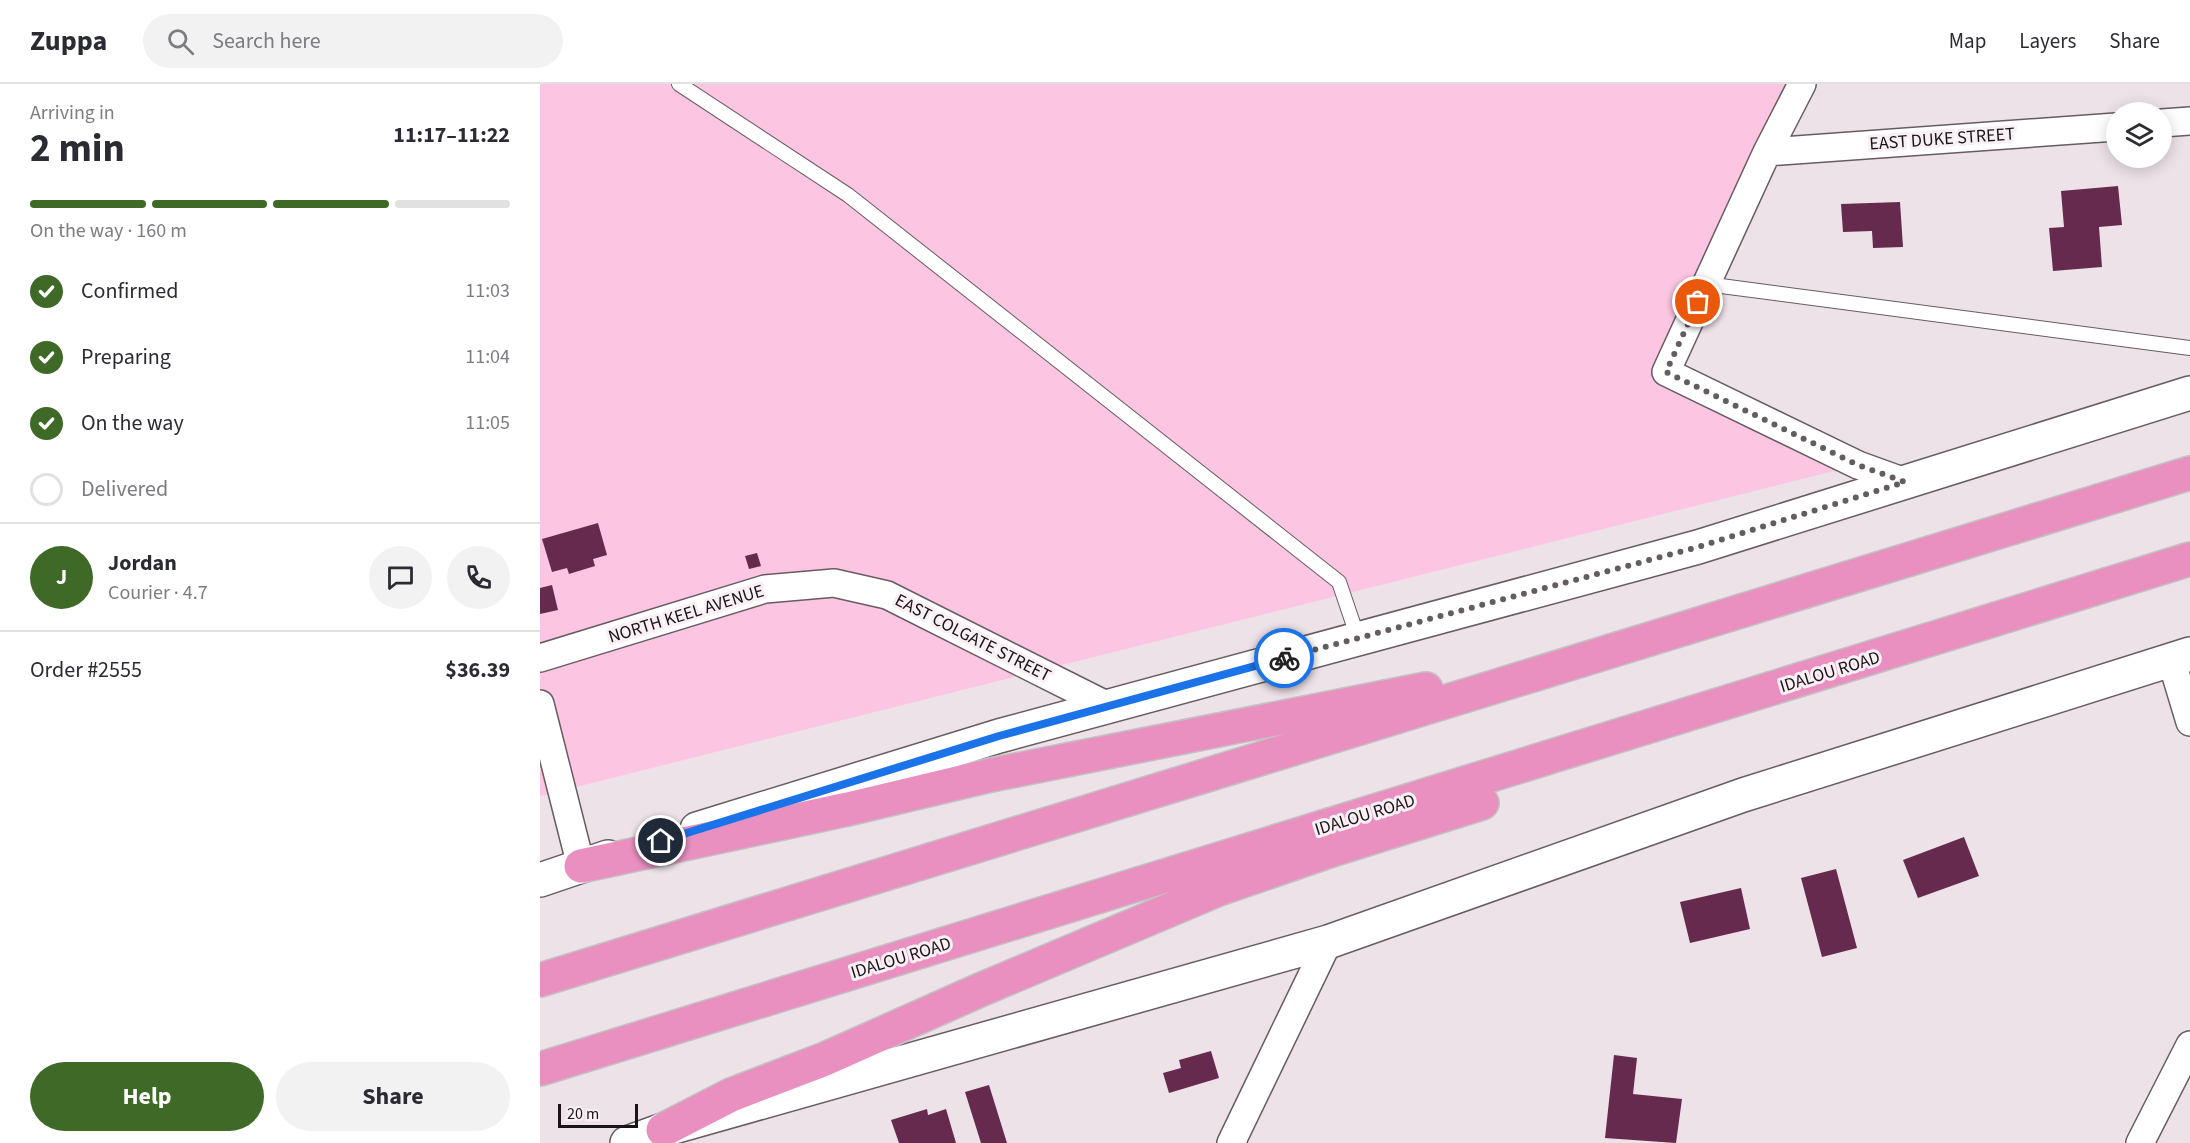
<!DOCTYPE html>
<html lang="en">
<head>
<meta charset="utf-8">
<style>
  body { margin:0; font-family:"Source Sans 3",sans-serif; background:#f2f2f3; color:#2b2b33; height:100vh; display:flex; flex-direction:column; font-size:22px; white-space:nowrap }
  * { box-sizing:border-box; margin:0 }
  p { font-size:20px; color:#7c7c81 }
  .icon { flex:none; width:33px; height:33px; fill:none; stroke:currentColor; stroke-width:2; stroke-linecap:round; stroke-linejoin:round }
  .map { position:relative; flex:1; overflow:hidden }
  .details { display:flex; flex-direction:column; background:#fff; width:540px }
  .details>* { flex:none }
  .tools { position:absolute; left:1566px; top:18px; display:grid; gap:12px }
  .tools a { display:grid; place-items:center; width:66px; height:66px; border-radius:50%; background:#fff; box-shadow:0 3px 15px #0003; font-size:30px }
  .scale { position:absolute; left:18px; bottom:15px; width:80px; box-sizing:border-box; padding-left:6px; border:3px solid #181517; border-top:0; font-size:16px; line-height:21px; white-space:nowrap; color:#181517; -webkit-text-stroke:4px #faeff4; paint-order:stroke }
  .pin { position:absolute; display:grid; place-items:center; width:51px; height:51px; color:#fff; margin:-26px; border:3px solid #fff; border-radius:50%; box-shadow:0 2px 6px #0007 }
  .courier { position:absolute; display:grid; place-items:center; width:60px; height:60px; margin:-30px; border:4px solid #1a73e8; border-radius:50%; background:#fff; color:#222; box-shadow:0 2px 8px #0007 }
  .overview em { font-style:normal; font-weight:700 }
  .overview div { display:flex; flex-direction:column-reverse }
  .overview { display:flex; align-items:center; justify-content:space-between; height:102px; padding:0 30px }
  h1 { font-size:39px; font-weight:700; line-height:45px }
  .bar { display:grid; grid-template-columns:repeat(4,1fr); gap:9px 6px; align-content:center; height:72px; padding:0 30px }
  .bar i { height:8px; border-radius:4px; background:#e1e1e2 }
  .bar .active { background:#3e6927 }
  .bar p { grid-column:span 4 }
  .line { display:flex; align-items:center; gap:15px; padding:0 30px; border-top:2px solid #e1e1e2 }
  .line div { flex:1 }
  .round { display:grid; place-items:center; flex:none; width:63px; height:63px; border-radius:32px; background:#f2f2f3 }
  ol { padding:0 30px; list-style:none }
  li { display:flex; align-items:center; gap:18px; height:66px }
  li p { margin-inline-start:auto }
  li .icon { padding:6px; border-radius:50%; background:#3e6927; color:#fff; stroke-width:4 }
  li:last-child { color:#7c7c81 }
  li i { width:33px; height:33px; border:3px solid #e1e1e2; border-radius:50% }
  .action { display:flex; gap:12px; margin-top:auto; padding:12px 30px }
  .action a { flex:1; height:69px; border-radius:36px; background:#3e6927; color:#fff; font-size:24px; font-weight:700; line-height:69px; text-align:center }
  .action a+a { background:#f2f2f3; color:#2b2b33 }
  header { display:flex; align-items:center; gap:36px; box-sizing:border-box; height:84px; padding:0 30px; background:#fff; border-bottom:2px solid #e1e1e2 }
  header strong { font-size:28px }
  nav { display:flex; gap:33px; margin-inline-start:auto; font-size:21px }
  .search { width:420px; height:54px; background:#f2f2f3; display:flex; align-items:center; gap:15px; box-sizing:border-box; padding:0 21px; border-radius:33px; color:#7c7c81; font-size:22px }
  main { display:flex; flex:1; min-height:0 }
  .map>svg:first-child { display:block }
</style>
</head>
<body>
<header>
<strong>Zuppa</strong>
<div class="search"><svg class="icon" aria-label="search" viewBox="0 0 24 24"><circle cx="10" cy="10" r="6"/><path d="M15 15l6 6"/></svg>Search here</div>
<nav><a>Map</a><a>Layers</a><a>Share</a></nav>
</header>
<main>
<section class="details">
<div class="overview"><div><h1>2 min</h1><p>Arriving in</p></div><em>11:17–11:22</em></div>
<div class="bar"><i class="active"></i><i class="active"></i><i class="active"></i><i></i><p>On the way · 160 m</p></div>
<ol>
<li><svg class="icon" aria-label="check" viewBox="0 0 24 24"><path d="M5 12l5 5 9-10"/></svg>Confirmed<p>11:03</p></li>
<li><svg class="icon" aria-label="check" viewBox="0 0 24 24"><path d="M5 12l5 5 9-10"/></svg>Preparing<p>11:04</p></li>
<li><svg class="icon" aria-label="check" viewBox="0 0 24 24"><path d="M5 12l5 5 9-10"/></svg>On the way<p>11:05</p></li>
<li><i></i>Delivered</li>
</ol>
<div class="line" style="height:108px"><b class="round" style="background:#3e6927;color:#fff">J</b><div><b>Jordan</b><p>Courier · 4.7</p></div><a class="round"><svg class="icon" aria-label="chat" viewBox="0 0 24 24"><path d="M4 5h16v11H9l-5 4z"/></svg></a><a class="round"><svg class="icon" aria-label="phone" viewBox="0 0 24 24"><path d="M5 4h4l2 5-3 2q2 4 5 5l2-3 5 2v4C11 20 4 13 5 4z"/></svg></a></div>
<div class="line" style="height:78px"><div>Order #2555</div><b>$36.39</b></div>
<div class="action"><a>Help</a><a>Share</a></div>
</section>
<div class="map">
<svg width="1650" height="1059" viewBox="0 0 1650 1059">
  <rect width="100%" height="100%" fill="#ede2e7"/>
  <path fill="#fcc5e1" d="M0 0H1260L1126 288 1318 381 0 712Z"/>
  <path fill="#652a4d" d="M1578 102 1582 141 1559 143 1562 183 1513 187 1509 144 1524 143 1521 107Z
    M1360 118 1363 163 1333 164 1332 147 1303 148 1301 120Z
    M58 439 67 471 53 475 55 482 29 490 27 484 12 488 2 455Z
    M217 469 221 482 209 485 205 472Z
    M12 501 18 526 0 530V504Z
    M1424 753 1439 792 1378 814 1363 776Z
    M1296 785 1317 864 1282 873 1261 794Z
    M1201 804 1210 845 1150 859 1140 818Z
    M671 967 679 994 629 1009 623 989 641 984 639 976Z
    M1074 971 1097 974 1093 1010 1142 1015 1136 1059 1065 1054Z
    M449 1001 467 1059H441L425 1008Z
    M387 1025 388 1031 406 1025 416 1059H359L351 1036Z"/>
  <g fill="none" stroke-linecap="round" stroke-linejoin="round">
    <g stroke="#665c61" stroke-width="16">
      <path id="lane" d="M139 0 308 111 799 498 818 554
        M1166 200 1650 264"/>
    </g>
    <g stroke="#665c61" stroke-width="30">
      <path id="street" d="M1262 0 1227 68 1126 288 1318 381 1365 398
        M1622 39 1650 37
        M1227 68 1576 43
        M0 574 225 505 294 499 347 511 568 622
        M1631 575 1650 638
        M0 620 41 782
        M691 1059 788 858
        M1600 1059 1650 961"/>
    </g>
    <g stroke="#665c61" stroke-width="36">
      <path id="secondary" d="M157 745 459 652 1158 463 1650 309
        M0 796 68 773
        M87 1059 123 1046 788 858 1203 711 1650 570"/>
    </g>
    <g stroke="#c3c2c3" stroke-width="36">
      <path id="highway" d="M41 782 308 725 451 691 886 605
        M0 896 1650 389
        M0 985 1650 475
        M123 1046 191 1011 285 975 440 906 679 805 795 765 942 719"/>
    </g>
    <use href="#lane" stroke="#fff" stroke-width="14"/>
    <use href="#street" stroke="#fff" stroke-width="27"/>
    <use href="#secondary" stroke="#fff" stroke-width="33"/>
    <use href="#highway" stroke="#e990c1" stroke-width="33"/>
  </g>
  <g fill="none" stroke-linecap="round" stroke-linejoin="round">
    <path stroke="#635d60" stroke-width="6" stroke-dasharray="0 10.8" d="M744 574 1158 463 1365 398 1318 381 1126 288 1158 218"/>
    <path stroke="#1a73e8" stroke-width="8" d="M121 757 459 652 744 574"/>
  </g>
  <g text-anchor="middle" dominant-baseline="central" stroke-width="6" stroke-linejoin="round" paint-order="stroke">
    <g font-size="18" fill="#181517" stroke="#faeff4">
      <text transform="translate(1402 55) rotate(-4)">EAST DUKE STREET</text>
      <text transform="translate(146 530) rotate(-17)">NORTH KEEL AVENUE</text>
      <text transform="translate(433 554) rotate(27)">EAST COLGATE STREET</text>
      <text transform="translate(1290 588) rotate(-17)">IDALOU ROAD</text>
      <text transform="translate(825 731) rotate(-17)">IDALOU ROAD</text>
      <text transform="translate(361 874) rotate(-17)">IDALOU ROAD</text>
    </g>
  </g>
</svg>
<div class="tools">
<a><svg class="icon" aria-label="layers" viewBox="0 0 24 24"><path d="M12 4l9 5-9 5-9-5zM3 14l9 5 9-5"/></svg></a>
</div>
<div class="scale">20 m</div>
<div class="pin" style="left:1158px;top:218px;background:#ea580c"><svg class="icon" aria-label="bag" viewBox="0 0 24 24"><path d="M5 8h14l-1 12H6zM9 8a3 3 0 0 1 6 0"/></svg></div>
<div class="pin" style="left:121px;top:757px;background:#1f2937"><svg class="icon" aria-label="home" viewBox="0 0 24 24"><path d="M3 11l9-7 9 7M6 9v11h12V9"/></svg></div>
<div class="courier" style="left:744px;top:574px"><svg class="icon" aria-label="bike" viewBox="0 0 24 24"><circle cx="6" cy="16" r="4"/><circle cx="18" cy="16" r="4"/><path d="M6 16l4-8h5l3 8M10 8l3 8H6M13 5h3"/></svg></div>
</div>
</main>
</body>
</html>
